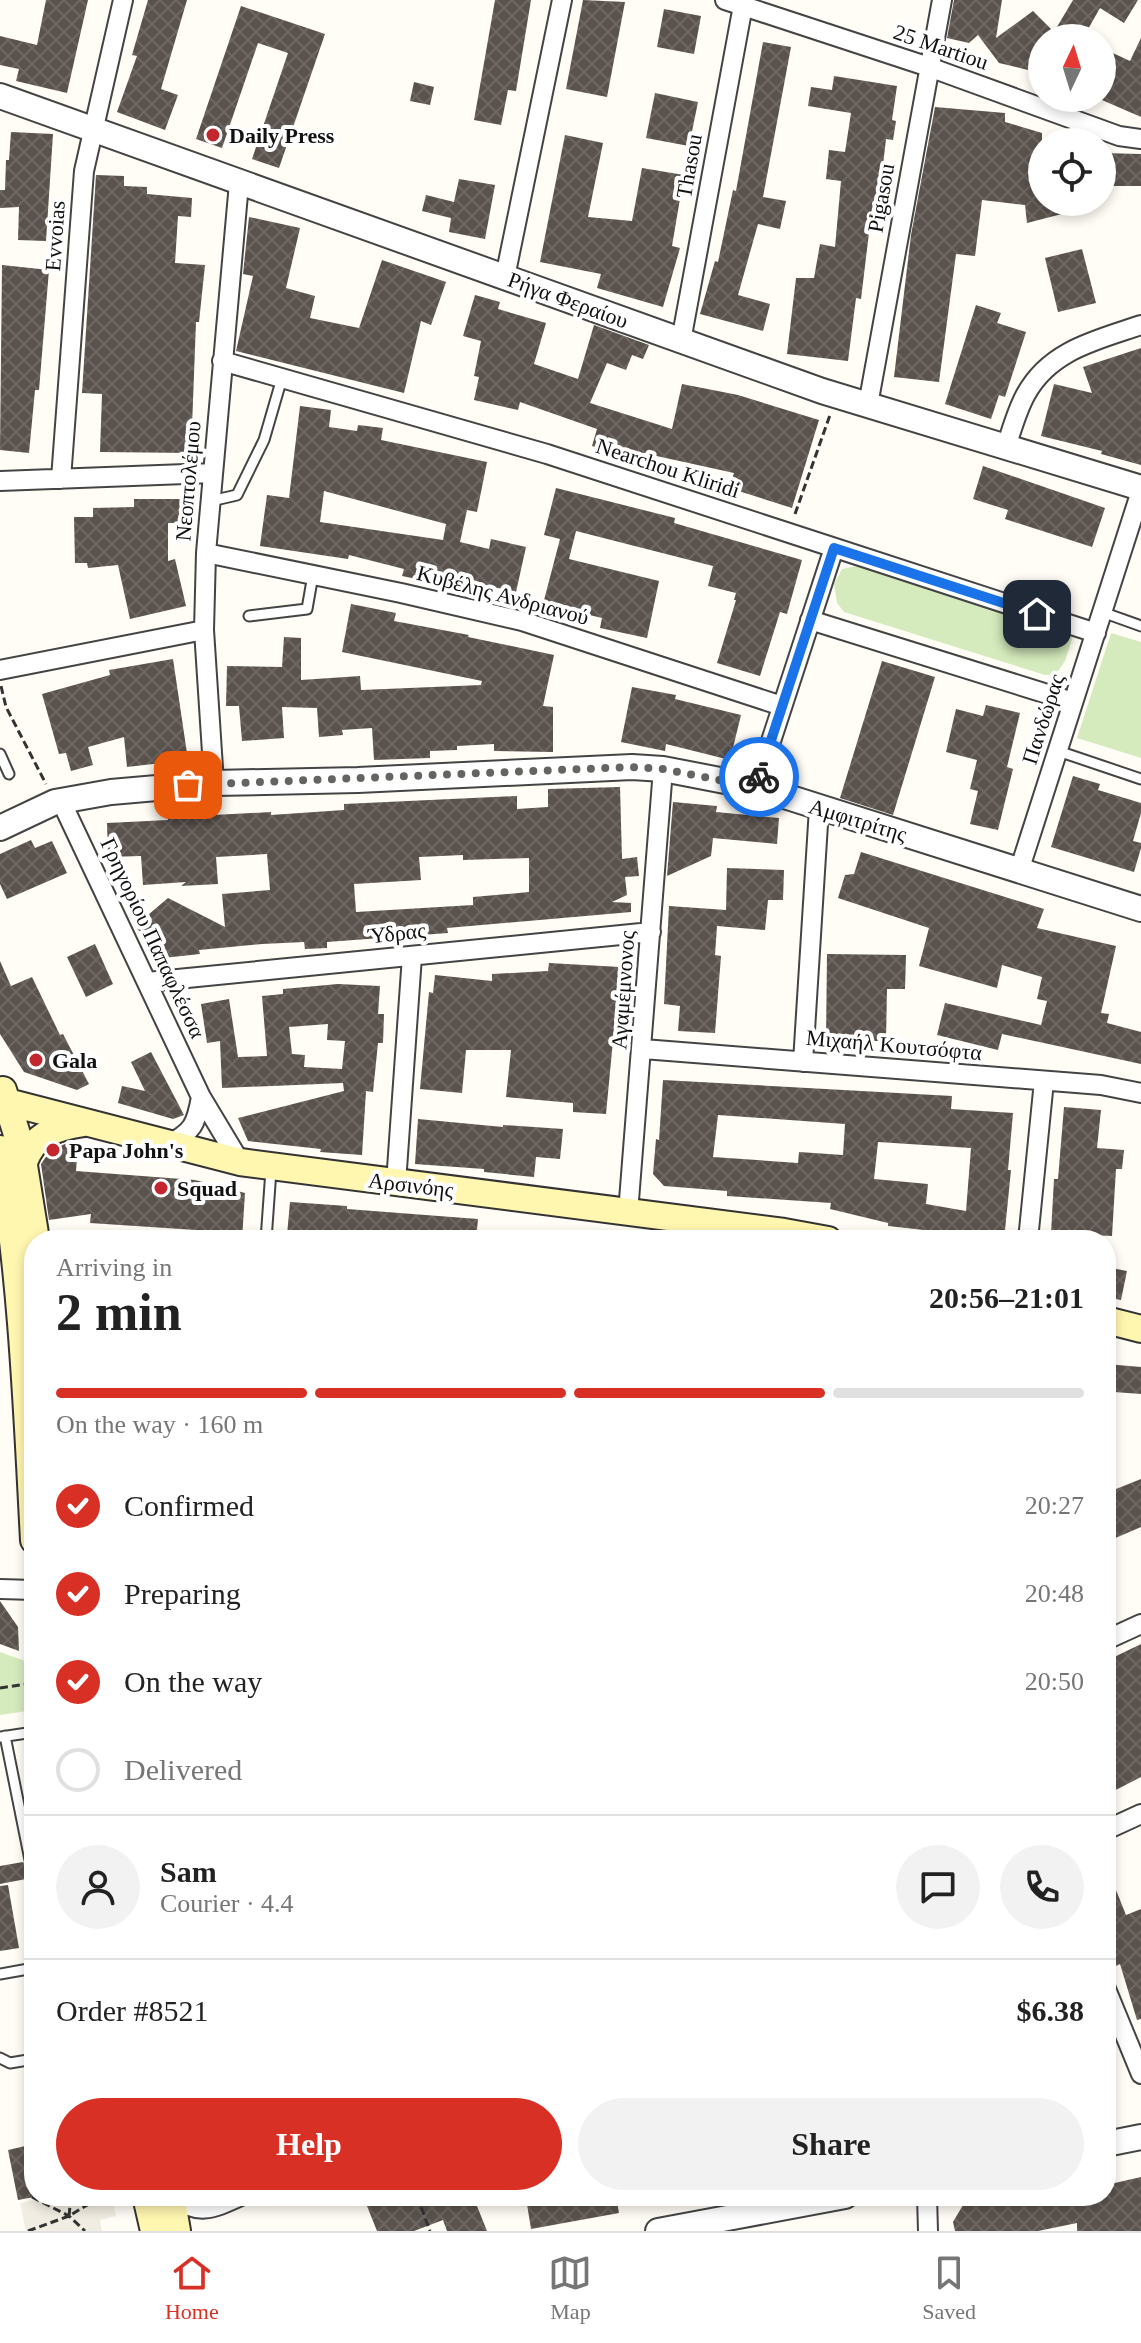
<!DOCTYPE html>
<html lang="en">
<head>
<meta charset="utf-8">
<style>
  body { margin:0; font-family:"Times New Roman",serif; background:#f2f2f2; color:#222; height:100vh; display:flex; flex-direction:column; font-size:30px; white-space:nowrap }
  * { box-sizing:border-box; margin:0 }
  p { font-size:26px; color:#767676 }
  .icon { flex:none; width:44px; height:44px; fill:none; stroke:currentColor; stroke-width:2; stroke-linecap:round; stroke-linejoin:round }
  .map { position:relative; flex:1; overflow:hidden }
  .side { position:absolute; left:24px; top:1230px; width:1092px; height:976px; display:flex; flex-direction:column; background:#fff; border-radius:32px; box-shadow:0 4px 12px #0003 }
  .side>* { flex:none }
  .needle { width:52px; rotate:4deg }
  .fabs { position:absolute; left:1028px; top:24px; display:grid; gap:16px }
  .fabs a { display:grid; place-items:center; width:88px; height:88px; border-radius:50%; background:#fff; box-shadow:0 4px 12px #0003; font-size:40px }
  .pin { position:absolute; display:grid; place-items:center; width:68px; height:68px; color:#fff; margin:-34px; border-radius:16px; box-shadow:0 4px 12px #0006 }
  .courier { position:absolute; display:grid; place-items:center; width:80px; height:80px; margin:-40px; border:6px solid #1a73e8; border-radius:50%; background:#fff; color:#222; box-shadow:0 2px 10px #0007 }
  .head em { font-style:normal; font-weight:700 }
  .head div { display:flex; flex-direction:column-reverse }
  .head { display:flex; align-items:center; justify-content:space-between; height:136px; padding:0 32px }
  h1 { font-size:52px; font-weight:700; line-height:60px }
  .bar { display:grid; grid-template-columns:repeat(4,1fr); gap:12px 8px; align-content:center; height:96px; padding:0 32px }
  .bar i { height:10px; border-radius:6px; background:#e0e0e0 }
  .bar .selected { background:#d93025 }
  .bar p { grid-column:span 4 }
  .line { display:flex; align-items:center; gap:20px; padding:0 32px; border-top:2px solid #e0e0e0 }
  .line div { flex:1 }
  .round { display:grid; place-items:center; flex:none; width:84px; height:84px; border-radius:42px; background:#f2f2f2 }
  ol { padding:0 32px; list-style:none }
  li { display:flex; align-items:center; gap:24px; height:88px }
  li p { margin-inline-start:auto }
  li .icon { padding:8px; border-radius:50%; background:#d93025; color:#fff; stroke-width:4 }
  li:last-child { color:#767676 }
  li i { width:44px; height:44px; border:4px solid #e0e0e0; border-radius:50% }
  .cta { display:flex; gap:16px; margin-top:auto; padding:16px 32px }
  .cta a { flex:1; height:92px; border-radius:48px; background:#d93025; color:#fff; font-size:32px; font-weight:700; line-height:92px; text-align:center }
  .cta a+a { background:#f2f2f2; color:#222 }
  .menu { display:flex; justify-content:space-around; align-items:center; height:112px; border-top:2px solid #e0e0e0; background:#fff; font-size:22px; color:#767676 }
  .menu a { display:grid; justify-items:center; gap:4px }
  .menu .selected { color:#d93025 }
  .map>svg:first-child { display:block }
</style>
</head>
<body>
<div class="map">
<svg width="1141" height="2231" viewBox="0 0 1141 2231">
  <defs>
    <pattern id="building-cross-hatch" width="8" height="8" patternUnits="userSpaceOnUse" patternTransform="scale(2)"><rect width="8" height="8" fill="#5a524d"/><path d="M0 0l8 8M0 8l8-8" fill="none" stroke="#6d6662"/></pattern>
  </defs>
  <rect width="100%" height="100%" fill="#fffdf5"/>
  <path fill="#d5ebbd" d="M857 566 1073 636 1065 661 1056 674 1045 675 844 612 837 603 834 584 842 569Z
    M1111 633 1141 642V758L1077 738Z
    M0 1652 25 1661 34 1710 0 1715Z"/>
  <path fill="#f1ede2" d="M54 2196H112L116 2216 100 2220 102 2231H26L20 2203Z"/>
  <path fill="url(#building-cross-hatch)" fill-rule="evenodd" d="M46 0H88L67 93 16 81 19 69 0 65V36L37 45Z
    M148 0H187L161 89 178 95 165 130 117 112 137 56 132 55Z
    M495 0H531L516 91 508 90 501 125 474 120Z
    M583 0 625 2 607 97 566 89Z
    M954 0H1002L996 38 1033 11 1054 32 1073 0H1138L1124 23 1100 8 1083 38H1042V50L1028 70 999 63 978 35 969 43 947 38Z
    M241 6 325 34 279 168 252 159 288 53 258 43 222 148 196 139Z
    M664 9 701 16 694 54 657 47Z
    M1141 38V117L1102 100V48L1130 61Z
    M763 42 791 47 763 197 786 201 780 229 758 224 738 295 770 304 763 331 700 314 715 261 718 262 733 190 736 191Z
    M834 76 897 86 892 120 896 121 893 140 886 139 878 209 872 208 861 299 856 298 848 361 787 354 796 278H814L820 244 835 247 841 181 826 179 829 150 845 152 851 113 808 106 811 87 832 90Z
    M414 82 434 87 430 105 410 101Z
    M655 93 698 102 689 146 646 138Z
    M935 107 1005 113V122L1042 133V202H1088L1089 207 1027 223 1025 205 982 200 975 256 956 254 939 382 894 377 911 235Z
    M11 132 53 134 46 241 18 240 19 207 0 208V190H5L6 160H9Z
    M565 135 603 143 588 217 632 221 642 168 684 175 672 246 680 248 663 307 597 288 601 274 540 262Z
    M1102 153 1141 154V186H1102Z
    M96 175 124 176V186L147 187V194L192 198 191 217 178 216 175 263 205 265 199 322H196L191 453 100 452 102 394 82 393Z
    M459 179 495 185 485 239 449 232 451 218 422 211 426 195 454 202Z
    M249 217 300 228 286 288 315 296 310 318 359 328 382 260 446 282 431 325 421 321 404 393 236 351 253 276 243 274Z
    M1082 249 1096 303 1058 312 1045 258Z
    M2 265 49 270 39 390H35L29 453 0 450Z
    M475 295 500 302 498 309 546 323 534 364 578 379 594 325 649 345 643 359 632 355 626 370 607 363 590 403 672 429 682 384 738 395 819 420 792 508 729 488 734 473 643 453 640 462 592 446 597 429 520 402 518 410 474 400 479 377 474 376 481 341 463 336Z
    M976 305 1001 313 997 323 1026 332 1005 397 999 395 991 419 945 404Z
    M1141 348V465L1101 454 1102 451 1041 436 1054 384 1092 393 1083 367Z
    M300 406 331 410 329 427 357 431 358 425 383 428 381 440 487 462 477 512 467 510 460 542 489 549 491 539 526 547 516 592 453 578 451 586 402 576 404 569 349 555 348 559 260 546 267 495 289 498ZM324 491 446 524 443 540 320 522Z
    M983 466 1105 508 1092 547 1005 519 1008 510 973 499Z
    M556 488 675 518 674 523 802 560 787 614 780 612 760 676 717 663 736 600H734L736 593 708 586 713 566 576 531 569 559 659 581 647 638 600 628 602 618 543 604 560 539 544 535Z
    M134 499H182V523H168V561L175 559 186 606 130 619 118 565 88 568 87 563H75L74 517H93V508L134 507Z
    M351 604 396 613 394 621 469 635 468 637 554 655 543 706 553 707V752L494 751V744L457 746V750L430 751V758L374 760 372 728 342 730 343 735 319 737 317 708 282 707 284 738 242 741 239 706H226L227 666 282 667 284 637 301 638V680L360 676 361 690 481 685 482 681 342 652Z
    M173 659 188 760 127 767 124 737 88 747 93 765 71 771 66 753 59 754 42 694 110 675 109 670Z
    M882 661 935 677 893 815 840 798Z
    M632 687 676 695 675 699 741 715 730 760 666 744 665 751 621 742Z
    M986 705 1020 713 1007 767 1013 769 998 830 970 824 978 791 970 789 977 760 946 752 956 709 983 716Z
    M1073 776 1100 784 1098 790 1141 803V813L1133 841 1141 843V848L1134 872 1051 847Z
    M620 787 622 859 637 857 639 876 625 877 627 895 612 902 631 903V912L447 928 448 933 327 942V948L305 949 304 942 262 944 199 950 200 954 163 958 135 926 168 898 225 927 222 894 270 890 267 854 216 857 218 884 181 886 186 882 143 885 141 856 108 857 107 823 168 820 167 806 213 803V815L271 812V815L344 810V804L517 796V809L548 807V789ZM463 855V860L529 858V892L473 897V905L356 912 354 884 421 880 419 857Z
    M673 802 717 806 716 812 779 818 777 844 713 838 711 856 667 876Z
    M31 840 35 848 52 841 67 873 7 899 0 884V854Z
    M861 852 1044 909 1037 928 1116 946 1101 1013 1109 1014 1107 1023 1141 1032V1064L1002 1034 998 1050 937 1035 945 1003 1041 1025 1047 1001 1037 999 1042 977 1002 965 997 988 919 966 929 928 838 898 845 875 854 874Z
    M727 868 784 870 783 900H768L765 930 717 926 715 955 721 956 715 1033 678 1031 680 1006 664 1004 669 906 726 910Z
    M95 944 113 984 86 997 67 957Z
    M827 954 906 955 905 989H887L886 1041H826Z
    M0 961 11 986 32 977 60 1035 63 1034 89 1084 77 1090 24 1072 0 1034Z
    M549 963 620 967 606 1114 573 1112V1103L506 1097 511 1050H466L462 1093 420 1089 429 992 433 993 435 975 492 981V974L548 971Z
    M338 984 380 986 378 1014H384L383 1043H378L373 1092 366 1091 362 1155 320 1152 321 1149 248 1141 238 1118 344 1091 343 1083 222 1088 220 1041 207 1043 201 1004 229 999 238 1057 267 1056 262 996 283 994V989ZM328 1024 327 1040 345 1041 342 1069 304 1067 305 1055 292 1054 289 1027Z
    M151 1052 184 1115 173 1119 118 1103 122 1086 145 1091 131 1062Z
    M663 1080 952 1096 951 1109 1013 1113 1008 1170H1011L1005 1230H994L993 1240H944L923 1236 924 1230 888 1226V1223L830 1209 831 1203 727 1196V1191L664 1186 653 1174 656 1139 659 1140ZM718 1115 845 1124 843 1155 799 1152 798 1163 713 1157ZM878 1142 971 1148 966 1211 926 1204 928 1184 874 1179Z
    M1064 1107 1101 1110 1097 1148 1124 1150 1122 1169H1116L1112 1236 1051 1233 1054 1179H1058Z
    M418 1119 503 1127V1125L563 1129 560 1159 536 1157 534 1177 484 1172V1169L415 1164Z
    M67 1143 78 1146 76 1171 195 1180 245 1193 242 1240H214L196 1236V1230L90 1223 91 1214 49 1220 41 1164 50 1151Z
    M290 1202 347 1206V1209L478 1219 476 1240H346L287 1235Z
    M1106 1267 1127 1271 1121 1300 1106 1297Z
    M1106 1364 1141 1367V1394L1114 1392Z
    M1141 1479V1527L1106 1542V1493Z
    M0 1601 18 1627 19 1651 0 1644Z
    M1141 1644V1777L1106 1795V1661Z
    M23 1862 27 1867 34 1866V1871L28 1873 26 1879 0 1884V1866Z
    M1106 1865 1126 1915 1141 1909V2019L1137 2020 1120 1964 1114 1967 1106 1948Z
    M8 1885 19 1948 0 1951V1886Z
    M34 2144V2197L18 2200 8 2150Z
    M1141 2177V2231H1077V2223L1038 2231H955L953 2222 963 2205 1006 2196H1106V2185Z
    M363 2196H473L487 2231H447L443 2220 414 2231H377Z
    M539 2196H616L619 2213 531 2229 526 2198Z"/>
  <g fill="none" stroke-linecap="round" stroke-linejoin="round">
    <g stroke="#444" stroke-width="13">
      <path id="service" d="M211 501 237 495 264 440 282 378
        M1102 612 1141 626
        M249 616 307 609 313 575
        M1058 751 1141 779
        M0 754 9 774
        M266 1240 271 1170
        M5 1736 30 1860
        M0 1737 34 1732
        M33 1878 34 1881
        M0 1974 34 1968
        M0 2058 10 2063 34 2059"/>
    </g>
    <g stroke="#444" stroke-width="22">
      <path id="minor" d="M725 0 929 67 1119 136 1141 139
        M505 277 562 0
        M681 341 744 0
        M222 361 547 454 1096 633
        M868 405 942 0
        M1006 447C1012 429 1017 410 1026 394 1050 350 1097 340 1141 325
        M61 479 84 171 123 0
        M0 481 212 473
        M206 553 401 593 522 621 782 706
        M810 620 1073 702
        M0 670 204 630
        M214 783 204 630 206 553 239 183
        M756 787 834 548
        M61 801 201 1097 240 1162
        M1019 871 1141 491
        M147 982 651 932
        M643 1049 1101 1085 1141 1093
        M803 1062 819 808
        M168 1145C193 1131 196 1125 201 1097
        M396 1183 412 956
        M628 1213 663 769
        M1028 1240 1044 1081
        M0 1589 34 1590
        M1106 1640 1141 1624
        M1106 1830 1141 1814
        M1106 1989 1141 2074
        M927 2196 928 2231
        M171 2197C200 2216 212 2209 241 2196"/>
    </g>
    <g stroke="#444" stroke-width="28">
      <path id="tertiary" d="M0 96 822 391 1141 488
        M0 828 55 802 111 792 214 783 358 780 632 767 663 769 756 787 1141 909
        M1106 2144 1141 2137
        M658 2231 845 2196"/>
    </g>
    <g stroke="#333" stroke-width="30">
      <path id="secondary" d="M3 1090 21 1147 36 1240
        M0 1100 240 1162 784 1232 828 1240
        M0 1149C22 1278 27 1409 34 1540
        M24 1162C34 1134 57 1127 84 1123
        M1106 1320 1141 1329
        M146 2196 154 2231
        M171 2196 177 2231"/>
    </g>
    <path stroke="#333" stroke-width="3" stroke-dasharray="8 4" stroke-linecap="butt" d="M795 514 830 415
      M1 686 6 707 46 784
      M0 1688 34 1683
      M71 2196 69 2216 102 2196
      M417 2196 430 2231
      M32 2197 69 2216 85 2231
      M28 2231 69 2216"/>
    <use href="#service" stroke="#fff" stroke-width="9"/>
    <use href="#minor" stroke="#fff" stroke-width="18"/>
    <use href="#tertiary" stroke="#fff" stroke-width="24"/>
    <use href="#secondary" stroke="#fff6b0" stroke-width="26"/>
  </g>
  <g fill="none" stroke-linecap="round" stroke-linejoin="round">
    <path stroke="#646461" stroke-width="8" stroke-dasharray="0 14.4" d="M188 785 632 767 663 769 756 787 759 777"/>
    <path stroke="#1a73e8" stroke-width="10" d="M759 777 834 548 1037 614"/>
  </g>
  <g fill="#c4262e" stroke="#fff" stroke-width="3">
    <circle cx="213" cy="135" r="8"/>
    <circle cx="36" cy="1060" r="8"/>
    <circle cx="53" cy="1150" r="8"/>
    <circle cx="161" cy="1188" r="8"/>
  </g>
  <g text-anchor="middle" dominant-baseline="central" stroke-width="8" stroke-linejoin="round" paint-order="stroke">
    <g font-size="22" fill="#111" stroke="#fff">
      <text transform="translate(941 47) rotate(19)">25 Martiou</text>
      <text transform="translate(689 166) rotate(-80)">Thasou</text>
      <text transform="translate(881 198) rotate(-80)">Pigasou</text>
      <text transform="translate(55 236) rotate(-86)">Evvoias</text>
      <text transform="translate(568 300) rotate(20)">Ρήγα Φεραίου</text>
      <text transform="translate(668 468) rotate(18)">Nearchou Kliridi</text>
      <text transform="translate(188 481) rotate(-85)">Νεοπτολέμου</text>
      <text transform="translate(503 595) rotate(15)">Κυβέλης Ανδριανού</text>
      <text transform="translate(1043 719) rotate(-72)">Πανδώρας</text>
      <text transform="translate(858 820) rotate(17)">Αμφιτρίτης</text>
      <text transform="translate(397 933) rotate(-6)">Ύδρας</text>
      <text transform="translate(153 938) rotate(65)">Γρηγορίου Παπαφλέσσα</text>
      <text transform="translate(623 990) rotate(-86)">Αγαμέμνονος</text>
      <text transform="translate(894 1045) rotate(5)">Μιχαήλ Κουτσόφτα</text>
      <text transform="translate(411 1185) rotate(7)">Αρσινόης</text>
    </g>
    <g font-size="22" font-weight="bold" fill="#111" stroke="#fff" text-anchor="start">
      <text x="229" y="135">Daily Press</text>
      <text x="52" y="1060">Gala</text>
      <text x="69" y="1150">Papa John's</text>
      <text x="177" y="1188">Squad</text>
    </g>
  </g>
</svg>
<div class="fabs">
<a><svg class="needle" viewBox="-14 -14 28 28"><path d="M0-13l5 13h-10z" fill="#e53935"/><path d="M0 13l5-13h-10z" fill="#767676"/></svg></a>
<a><svg class="icon" aria-label="locate" viewBox="0 0 24 24"><circle cx="12" cy="12" r="6"/><path d="M12 2v4M12 18v4M2 12h4M18 12h4"/></svg></a>
</div>
<div class="pin" style="left:188px;top:785px;background:#ea580c"><svg class="icon" aria-label="bag" viewBox="0 0 24 24"><path d="M5 8h14l-1 12H6zM9 8a3 3 0 0 1 6 0"/></svg></div>
<div class="pin" style="left:1037px;top:614px;background:#1f2937"><svg class="icon" aria-label="home" viewBox="0 0 24 24"><path d="M3 11l9-7 9 7M6 9v11h12V9"/></svg></div>
<div class="courier" style="left:759px;top:777px"><svg class="icon" aria-label="bike" viewBox="0 0 24 24"><circle cx="6" cy="16" r="4"/><circle cx="18" cy="16" r="4"/><path d="M6 16l4-8h5l3 8M10 8l3 8H6M13 5h3"/></svg></div>
<section class="side">
<div class="head"><div><h1>2 min</h1><p>Arriving in</p></div><em>20:56–21:01</em></div>
<div class="bar"><i class="selected"></i><i class="selected"></i><i class="selected"></i><i></i><p>On the way · 160 m</p></div>
<ol>
<li><svg class="icon" aria-label="check" viewBox="0 0 24 24"><path d="M5 12l5 5 9-10"/></svg>Confirmed<p>20:27</p></li>
<li><svg class="icon" aria-label="check" viewBox="0 0 24 24"><path d="M5 12l5 5 9-10"/></svg>Preparing<p>20:48</p></li>
<li><svg class="icon" aria-label="check" viewBox="0 0 24 24"><path d="M5 12l5 5 9-10"/></svg>On the way<p>20:50</p></li>
<li><i></i>Delivered</li>
</ol>
<div class="line" style="height:144px"><a class="round"><svg class="icon" aria-label="person" viewBox="0 0 24 24"><circle cx="12" cy="8" r="4"/><path d="M4 21q1-7 8-7t8 7"/></svg></a><div><b>Sam</b><p>Courier · 4.4</p></div><a class="round"><svg class="icon" aria-label="chat" viewBox="0 0 24 24"><path d="M4 5h16v11H9l-5 4z"/></svg></a><a class="round"><svg class="icon" aria-label="phone" viewBox="0 0 24 24"><path d="M5 4h4l2 5-3 2q2 4 5 5l2-3 5 2v4C11 20 4 13 5 4z"/></svg></a></div>
<div class="line" style="height:104px"><div>Order #8521</div><b>$6.38</b></div>
<div class="cta"><a>Help</a><a>Share</a></div>
</section>
</div>
<nav class="menu">
<a class="selected"><svg class="icon" aria-label="home" viewBox="0 0 24 24"><path d="M3 11l9-7 9 7M6 9v11h12V9"/></svg>Home</a>
<a><svg class="icon" aria-label="map" viewBox="0 0 24 24"><path d="M3 6l6-2 6 2 6-2v14l-6 2-6-2-6 2zM9 4v14M15 6v14"/></svg>Map</a>
<a><svg class="icon" aria-label="saved" viewBox="0 0 24 24"><path d="M7 4h10v16l-5-4-5 4z"/></svg>Saved</a>
</nav>
</body>
</html>
